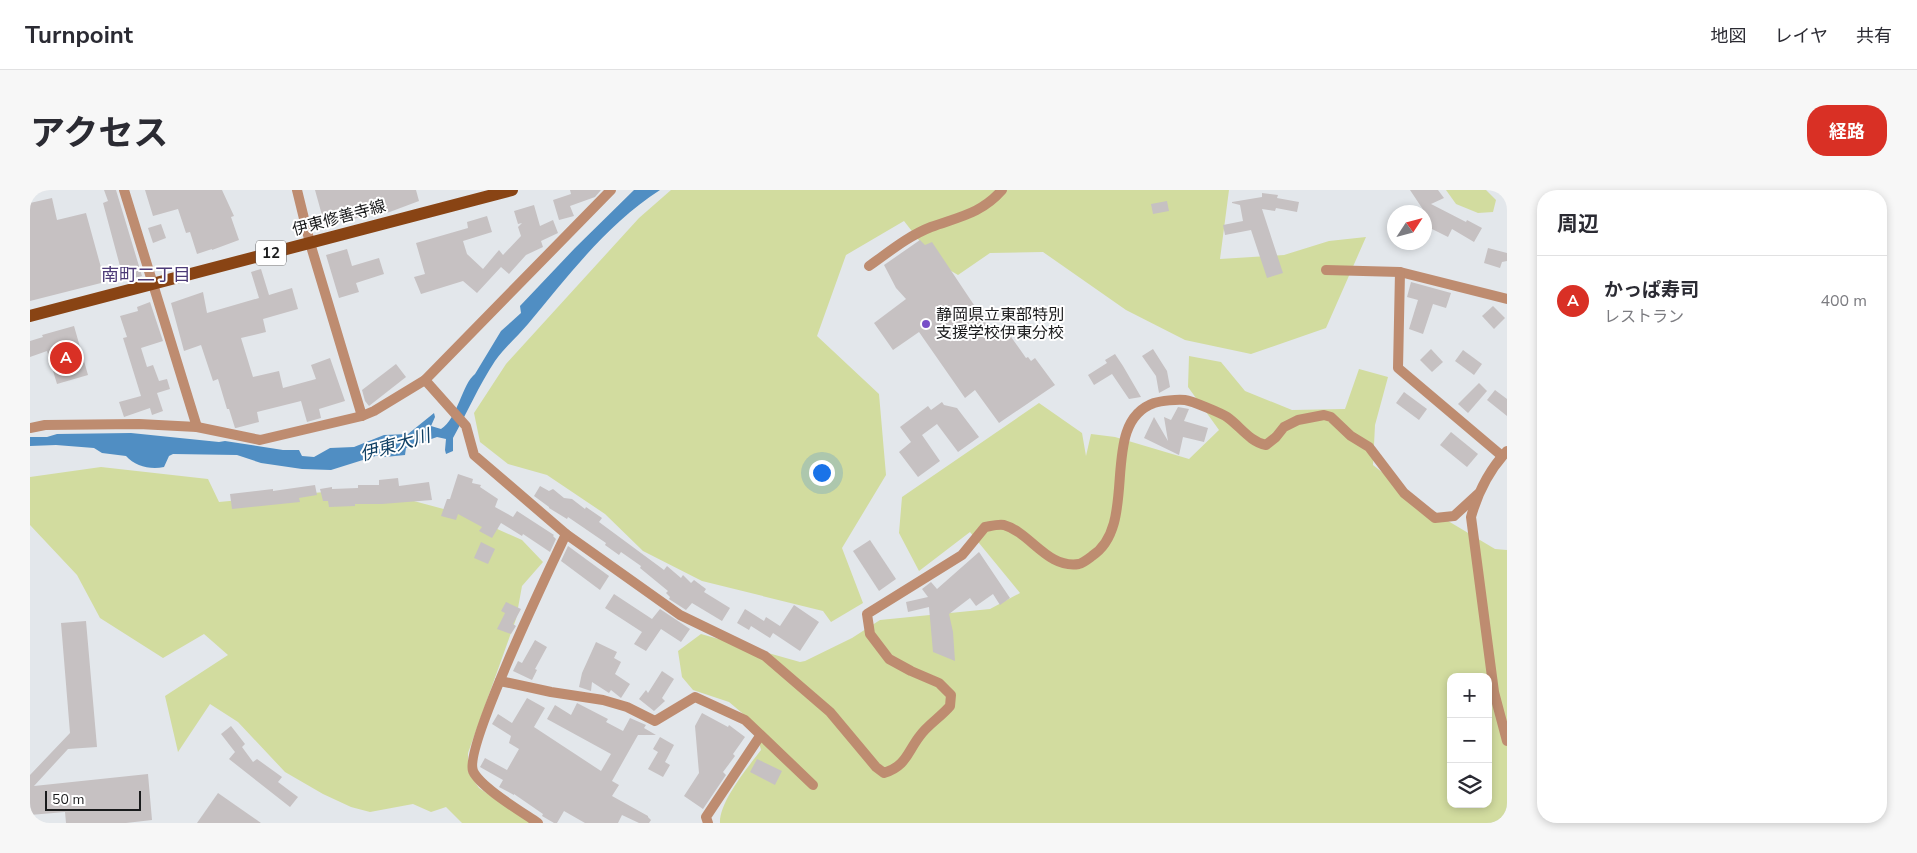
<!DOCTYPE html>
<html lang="ja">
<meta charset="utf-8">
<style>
body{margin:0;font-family:"Nunito Sans","Noto Sans JP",sans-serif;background:#f7f7f7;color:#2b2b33}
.controls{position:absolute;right:15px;bottom:15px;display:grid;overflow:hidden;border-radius:10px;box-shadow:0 2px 8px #0003}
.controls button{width:45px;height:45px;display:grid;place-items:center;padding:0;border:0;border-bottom:1px solid #e1e1e2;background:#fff;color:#2b2b33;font:25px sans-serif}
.compass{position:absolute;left:1357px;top:15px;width:45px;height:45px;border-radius:50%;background:#fff;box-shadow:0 2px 8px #0003;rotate:54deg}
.scale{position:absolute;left:15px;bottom:12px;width:96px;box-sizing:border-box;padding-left:5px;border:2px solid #1a1b1c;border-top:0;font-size:14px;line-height:18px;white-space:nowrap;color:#1a1b1c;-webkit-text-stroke:4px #fff;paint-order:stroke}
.you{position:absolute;left:791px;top:282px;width:18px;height:18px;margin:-12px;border:4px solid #fff;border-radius:50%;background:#1a73e8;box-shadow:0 0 0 8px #1a73e833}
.badge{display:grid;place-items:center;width:32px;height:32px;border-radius:50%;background:#d93025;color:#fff;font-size:16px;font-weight:700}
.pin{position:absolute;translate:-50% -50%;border:2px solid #fff;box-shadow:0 1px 5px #0006}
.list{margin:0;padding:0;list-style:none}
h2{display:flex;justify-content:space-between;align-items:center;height:65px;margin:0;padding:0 20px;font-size:21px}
h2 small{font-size:16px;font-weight:400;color:#7c7c81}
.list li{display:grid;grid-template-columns:32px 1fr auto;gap:15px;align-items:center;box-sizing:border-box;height:90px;padding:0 20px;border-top:1px solid #e1e1e2}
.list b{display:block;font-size:19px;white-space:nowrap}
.list p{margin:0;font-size:16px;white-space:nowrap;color:#7c7c81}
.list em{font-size:16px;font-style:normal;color:#7c7c81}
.icon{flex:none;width:28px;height:28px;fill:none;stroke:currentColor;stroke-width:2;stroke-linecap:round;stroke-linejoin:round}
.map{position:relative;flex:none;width:1477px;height:633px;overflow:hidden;border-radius:20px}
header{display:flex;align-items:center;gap:30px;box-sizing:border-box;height:70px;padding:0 25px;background:#fff;border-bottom:1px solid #e1e1e2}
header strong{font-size:24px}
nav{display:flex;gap:28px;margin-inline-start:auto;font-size:18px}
.intro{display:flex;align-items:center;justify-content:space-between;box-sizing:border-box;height:120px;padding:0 30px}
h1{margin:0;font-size:35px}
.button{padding:12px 22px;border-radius:20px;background:#d93025;color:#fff;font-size:18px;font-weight:700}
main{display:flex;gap:30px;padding:0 30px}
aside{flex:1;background:#fff;border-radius:20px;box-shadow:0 2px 8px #0003}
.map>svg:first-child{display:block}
</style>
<header>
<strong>Turnpoint</strong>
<nav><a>地図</a><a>レイヤ</a><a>共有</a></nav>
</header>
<div class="intro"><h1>アクセス</h1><a class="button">経路</a></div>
<main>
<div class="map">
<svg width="1477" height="633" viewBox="0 0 1477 633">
<rect width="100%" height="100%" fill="#e3e7eb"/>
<g fill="#d2dc9f" fill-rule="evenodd">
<path d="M 641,0 L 1199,0 L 1190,69 L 1254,65 L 1299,51 L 1336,47 L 1296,138 L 1221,164 L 1155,150 L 1096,120 L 1013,62 L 960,63 L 928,85 L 906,72 L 874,31 L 816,65 L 787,146 L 849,204 L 856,285 L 812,358 L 833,413 L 801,432 L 793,421 L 672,391 L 613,361 L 575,324 L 517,285 L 478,274 L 450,252 L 444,223 L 476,174 L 609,28 Z"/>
<path d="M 1416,0 L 1456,0 L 1466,10 L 1463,22 L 1448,23 L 1426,14 Z"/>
<path d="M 1159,166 L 1191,172 L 1215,201 L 1262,220 L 1315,219 L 1329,179 L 1358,187 L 1345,235 L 1343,275 L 1398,319 L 1465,359 L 1477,360 L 1477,633 L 690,633 C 689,612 718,577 731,560 L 724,533 L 699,512 L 663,500 L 652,487 L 648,461 L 671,444 L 770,472 L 775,471 L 822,448 L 850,430 L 960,419 L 990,403 L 940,342 L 889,381 L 869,343 L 872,307 L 1009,213 L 1052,243 L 1056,266 L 1061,244 L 1085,247 L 1159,269 L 1189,240 L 1158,197 ZM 1421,487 L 1458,487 L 1458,614 L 1421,614 Z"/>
<path d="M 71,277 L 178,289 L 189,312 L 294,302 L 380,310 L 436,325 L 492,350 L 513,372 L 492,396 L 486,429 L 438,563 L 438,582 L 449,598 L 501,633 L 432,633 L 416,617 L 401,622 L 383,614 L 340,622 L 321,617 L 293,604 L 255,582 L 208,532 L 180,514 L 148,562 L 135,506 L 198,465 L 174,444 L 133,468 L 70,428 L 47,385 L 0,335 L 0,287 Z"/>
</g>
<path fill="#508ec3" d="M 604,0 L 630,0 C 577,34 538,86 498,134 C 488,146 475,157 465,171 C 449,195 437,223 423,248 L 423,261 L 416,264 L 415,260 L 416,249 L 407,247 L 376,258 L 375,265 L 355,267 L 352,264 L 301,280 L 272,279 L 231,273 L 207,265 L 143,264 L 139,266 L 134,277 C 120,280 105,276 96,266 L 72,263 L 64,258 L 26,255 L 0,256 L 0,247 L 17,247 L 27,244 L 101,243 L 189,252 L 195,251 L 253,260 L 269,260 L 272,266 L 284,267 L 300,258 L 324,257 L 354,245 L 378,244 L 404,223 L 405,227 L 401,236 L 411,239 C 428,228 432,194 445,184 L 471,141 L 491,123 L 490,116 L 545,58 Z"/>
<g fill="#c6c1c2">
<path d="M 74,0 L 86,0 L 112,86 L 94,91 L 73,13 L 78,11 Z"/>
<path d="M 115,0 L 192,0 L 204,26 L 201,27 L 209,50 L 182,60 L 182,59 L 167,64 L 160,42 L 156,43 L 148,19 L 123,26 Z"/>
<path d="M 285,0 L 386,0 L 389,11 L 357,23 L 356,21 L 295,36 Z"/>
<path d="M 540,0 L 571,0 L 565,7 L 540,16 L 544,26 L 529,30 L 523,10 L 541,4 Z"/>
<path d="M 1380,0 L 1408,0 L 1414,8 L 1401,14 L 1436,32 L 1437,30 L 1452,38 L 1444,52 L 1422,39 L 1418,47 L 1394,35 L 1394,21 Z"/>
<path d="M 1232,3 L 1248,5 L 1247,8 L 1269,12 L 1267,22 L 1246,18 L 1245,21 L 1232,19 L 1253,83 L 1237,88 L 1221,40 L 1195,45 L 1193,35 L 1213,31 L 1210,15 L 1202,13 L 1202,12 L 1232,7 Z"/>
<path d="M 22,8 L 27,30 L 56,23 L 75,92 L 0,111 L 0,13 Z"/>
<path d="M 1137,11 L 1139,21 L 1123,24 L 1121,14 Z"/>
<path d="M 504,15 L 510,36 L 523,30 L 528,43 L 511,51 L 513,57 L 496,65 L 479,84 L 471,77 L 447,103 L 433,91 L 391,104 L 384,87 L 395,84 L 386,53 L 438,38 L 437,32 L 457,26 L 462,42 L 433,51 L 437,64 L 453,79 L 469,60 L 473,65 L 491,46 L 488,37 L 492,33 L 488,34 L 484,21 Z"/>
<path d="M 131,34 L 136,48 L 123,53 L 118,38 Z"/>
<path d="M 890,50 L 895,55 L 902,52 L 960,139 L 962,138 L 968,147 L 977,141 L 996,168 L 998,167 L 1001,171 L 1005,168 L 1025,195 L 969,233 L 945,200 L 935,208 L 889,142 L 863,160 L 844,133 L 876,109 L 866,98 L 854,75 Z"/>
<path d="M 1458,58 L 1477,63 L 1477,71 L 1472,72 L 1470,78 L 1454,73 Z"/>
<path d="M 317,59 L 322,76 L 349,68 L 354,84 L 326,93 L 329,102 L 309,108 L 296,65 Z"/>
<path d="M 231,79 L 239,105 L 262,98 L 268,119 L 233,129 L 236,142 L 211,148 L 223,187 L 249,181 L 253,198 L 286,189 L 281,175 L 300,168 L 315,211 L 289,219 L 291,228 L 277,232 L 271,211 L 227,222 L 229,232 L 206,238 L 205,238 L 199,219 L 197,219 L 188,189 L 183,191 L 171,155 L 154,161 L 141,113 L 173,102 L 177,123 L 229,108 L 221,82 Z"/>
<path d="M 1381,92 L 1421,103 L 1416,118 L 1403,114 L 1393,144 L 1379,139 L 1388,110 L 1377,107 Z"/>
<path d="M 120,112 L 133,151 L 111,158 L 117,177 L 123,175 L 129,191 L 137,189 L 140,199 L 127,203 L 133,221 L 122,225 L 120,218 L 94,227 L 89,212 L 111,206 L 93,148 L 97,147 L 90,126 L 108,121 L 107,117 Z"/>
<path d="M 1463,116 L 1475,128 L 1464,139 L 1452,126 Z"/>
<path d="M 44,136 L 58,185 L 27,194 L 17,161 L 0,167 L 0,151 L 13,147 L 12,145 Z"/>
<path d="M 1123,159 L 1137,181 L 1140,197 L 1129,203 L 1126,186 L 1112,166 Z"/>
<path d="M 1401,159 L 1413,172 L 1402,182 L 1390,170 Z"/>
<path d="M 1433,160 L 1452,174 L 1444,185 L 1425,171 Z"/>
<path d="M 1085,164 L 1093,176 L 1111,207 L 1099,209 L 1082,184 L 1064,195 L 1058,185 L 1077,173 L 1075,170 Z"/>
<path d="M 366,174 L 376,187 L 339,216 L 335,211 L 332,200 Z"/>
<path d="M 1449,193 L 1457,201 L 1438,223 L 1428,214 Z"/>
<path d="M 1465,200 L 1477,209 L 1477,226 L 1457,210 Z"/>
<path d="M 1374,202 L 1397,219 L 1389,230 L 1366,213 Z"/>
<path d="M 912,212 L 914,215 L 927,218 L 949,247 L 928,262 L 907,234 L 892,245 L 910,271 L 888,287 L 869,262 L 881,252 L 870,237 L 898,216 L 901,220 Z"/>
<path d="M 1148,217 L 1159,219 L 1154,231 L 1178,238 L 1174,252 L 1153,247 L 1149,265 L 1114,248 L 1124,227 L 1138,251 L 1134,227 L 1141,230 Z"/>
<path d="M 1421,242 L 1448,264 L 1437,277 L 1410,255 Z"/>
<path d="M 428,284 L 443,289 L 442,293 L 451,295 L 450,297 L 468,309 L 465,317 L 483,327 L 487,321 L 524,345 L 523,346 L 526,349 L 520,362 L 493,344 L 492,346 L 471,333 L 462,348 L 449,341 L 452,337 L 428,324 L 426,330 L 411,326 L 417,309 L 420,309 Z"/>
<path d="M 368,288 L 369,296 L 399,292 L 402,310 L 352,314 L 325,314 L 325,316 L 299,317 L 298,311 L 293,311 L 290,299 L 302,297 L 302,299 L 328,298 L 328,295 L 349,295 L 349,290 Z"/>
<path d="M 285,295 L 287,305 L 269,308 L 270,312 L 202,319 L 200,304 L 243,299 L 243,301 Z"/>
<path d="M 510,296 L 519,301 L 523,299 L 534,308 L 542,309 L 555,319 L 556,317 L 572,328 L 569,332 L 634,380 L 637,376 L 651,388 L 653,385 L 661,393 L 664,390 L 676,399 L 674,402 L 700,418 L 692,431 L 662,413 L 656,420 L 639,409 L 640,407 L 636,403 L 638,401 L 610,378 L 611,376 L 591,362 L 589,365 L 575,355 L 576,353 L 538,327 L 537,329 L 519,318 L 519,317 L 504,306 Z"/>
<path d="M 840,350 L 866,389 L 849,401 L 823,361 Z"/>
<path d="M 451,352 L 465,359 L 458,374 L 444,368 Z"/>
<path d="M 538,356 L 579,386 L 570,400 L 531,371 Z"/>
<path d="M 949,362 L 980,408 L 970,415 L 963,404 L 946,416 L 940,408 L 919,424 L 923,442 L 925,471 L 903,462 L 899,417 L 878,422 L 876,412 L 898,407 L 892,399 L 901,392 L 907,399 Z"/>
<path d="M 584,404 L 622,429 L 630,419 L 660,439 L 651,452 L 631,439 L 616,461 L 604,454 L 612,442 L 575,418 Z"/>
<path d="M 476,412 L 491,419 L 483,434 L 486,436 L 481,444 L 467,439 L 475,423 L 471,421 Z"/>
<path d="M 764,415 L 789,432 L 770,461 L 743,443 L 740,448 L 721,436 L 719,440 L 707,433 L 715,419 L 734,431 L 736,427 L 750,436 Z"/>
<path d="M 56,431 L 67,557 L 38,559 L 4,596 L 118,584 L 122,630 L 96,633 L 36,633 L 35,622 L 0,625 L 0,585 L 40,543 L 31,433 Z"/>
<path d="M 505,450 L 517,457 L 505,479 L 507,480 L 502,490 L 483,481 L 488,471 L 492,473 Z"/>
<path d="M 566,452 L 587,462 L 584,468 L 591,472 L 585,484 L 600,494 L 591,508 L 581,500 L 579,503 L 562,492 L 561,501 L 549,497 L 552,483 Z"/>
<path d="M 632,481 L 644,489 L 632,508 L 635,511 L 624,521 L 609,509 L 616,500 L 618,503 Z"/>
<path d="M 497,508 L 515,518 L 504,537 L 571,581 L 581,564 L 517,529 L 525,515 L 541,525 L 547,513 L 578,529 L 576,532 L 593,541 L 600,528 L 616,535 L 614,538 L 626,545 L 608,545 L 582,591 L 589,595 L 582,606 L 618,626 L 618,627 L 621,630 L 619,633 L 609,633 L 592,625 L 588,633 L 555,633 L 534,621 L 527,633 L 524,633 L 512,626 L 513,624 L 484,604 L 484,605 L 469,597 L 473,590 L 450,577 L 455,568 L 477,580 L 489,559 L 479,553 L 481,546 L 462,534 L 468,524 L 482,533 Z"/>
<path d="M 672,523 L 698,537 L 699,535 L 715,547 L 703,564 L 705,566 L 693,582 L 696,585 L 673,619 L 654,606 L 669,583 L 665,536 Z"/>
<path d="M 201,536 L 215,554 L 212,557 L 223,572 L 227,569 L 252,587 L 248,592 L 268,607 L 260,617 L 199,569 L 205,562 L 191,544 Z"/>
<path d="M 630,547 L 644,555 L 635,572 L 640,575 L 633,587 L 618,579 L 628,562 L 623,559 Z"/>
<path d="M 727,569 L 752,581 L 745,595 L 720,582 Z"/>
<path d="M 188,603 L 231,633 L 167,633 Z"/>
</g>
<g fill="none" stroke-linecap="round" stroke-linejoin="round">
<g stroke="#be8c70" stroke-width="10">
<path d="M 94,0 L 167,237"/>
<path d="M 267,0 L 280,53 L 332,226"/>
<path d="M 839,76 C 859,62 878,46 901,37 C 928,27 951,24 972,0"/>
<path d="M 1296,80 L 1370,82 L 1477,109"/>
<path d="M 1370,82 L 1368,178 L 1472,266"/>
<path d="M 395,190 L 436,236 L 444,265 L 536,344 L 650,425 L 735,466 L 800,522 L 846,577 L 854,583 C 876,576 877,563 889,547 C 897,535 911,527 920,516 L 921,505 L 909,493 L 881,481 L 859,469 L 840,444 L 837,424 L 932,365 L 955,337 C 961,336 968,334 974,335 C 1001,343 1017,379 1049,374 C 1053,373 1058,369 1062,366 C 1111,334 1067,233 1124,213 C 1131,211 1147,209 1155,210 C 1162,211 1191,223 1197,227 C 1210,236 1220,252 1236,255 L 1246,247 L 1254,237 L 1268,230 L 1294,225 L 1301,227 L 1321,246 L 1339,257 L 1374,303 L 1405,328 L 1424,326 L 1448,304"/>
<path d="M 0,238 L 15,235 L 109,234 L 167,237 L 230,250 L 332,226 L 344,221 L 395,190 L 581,0"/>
<path d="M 1477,261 C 1459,280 1448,302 1441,327 L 1464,502 L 1477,551"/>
<path d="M 470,491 L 521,502 L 573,510 L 597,517 L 625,531 L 665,507 L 715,530 L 783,595"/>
<path d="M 508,633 C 492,622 450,597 443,581 C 434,557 521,376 536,344"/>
<path d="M 678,633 L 676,627 L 730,546"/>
<path d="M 1476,633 L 1477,630"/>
</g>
<path stroke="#894414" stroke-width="12" d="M 0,126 L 482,0"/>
</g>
<circle fill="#784fc8" stroke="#fff" stroke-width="2" cx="896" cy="134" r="5"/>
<g text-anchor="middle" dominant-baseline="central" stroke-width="4" stroke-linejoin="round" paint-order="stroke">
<rect fill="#fff" stroke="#5f5f60" stroke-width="1" x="226" y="50.5" width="30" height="25" rx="4"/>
<g font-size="15" font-weight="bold" fill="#1a1b1c">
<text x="241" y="63">12</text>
</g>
<g font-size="16" fill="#1a1b1c" stroke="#fff">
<text transform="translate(309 28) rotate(-15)">伊東修善寺線</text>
</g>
<g font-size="16" fill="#1a1b1c" stroke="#fff" text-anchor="start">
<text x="906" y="125">静岡県立東部特別<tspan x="906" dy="18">支援学校伊東分校</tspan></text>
</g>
<g font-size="18" fill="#4d3b78" stroke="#fff">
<text x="116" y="85">南町二丁目</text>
</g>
<g font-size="18" font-style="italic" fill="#0f3f63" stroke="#fff">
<text transform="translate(365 255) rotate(-16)">伊東大川</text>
</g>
</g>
</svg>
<div class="controls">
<button>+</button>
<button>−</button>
<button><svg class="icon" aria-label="layers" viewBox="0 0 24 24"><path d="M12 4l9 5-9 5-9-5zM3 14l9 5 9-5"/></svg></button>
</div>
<svg class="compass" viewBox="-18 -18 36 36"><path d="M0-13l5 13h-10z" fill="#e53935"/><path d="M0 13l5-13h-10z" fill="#7c7c81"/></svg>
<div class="scale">50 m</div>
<div class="you"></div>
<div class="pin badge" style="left:36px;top:168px">A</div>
</div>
<aside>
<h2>周辺<small></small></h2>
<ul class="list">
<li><span class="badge">A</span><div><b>かっぱ寿司</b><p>レストラン</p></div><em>400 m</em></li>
</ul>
</aside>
</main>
